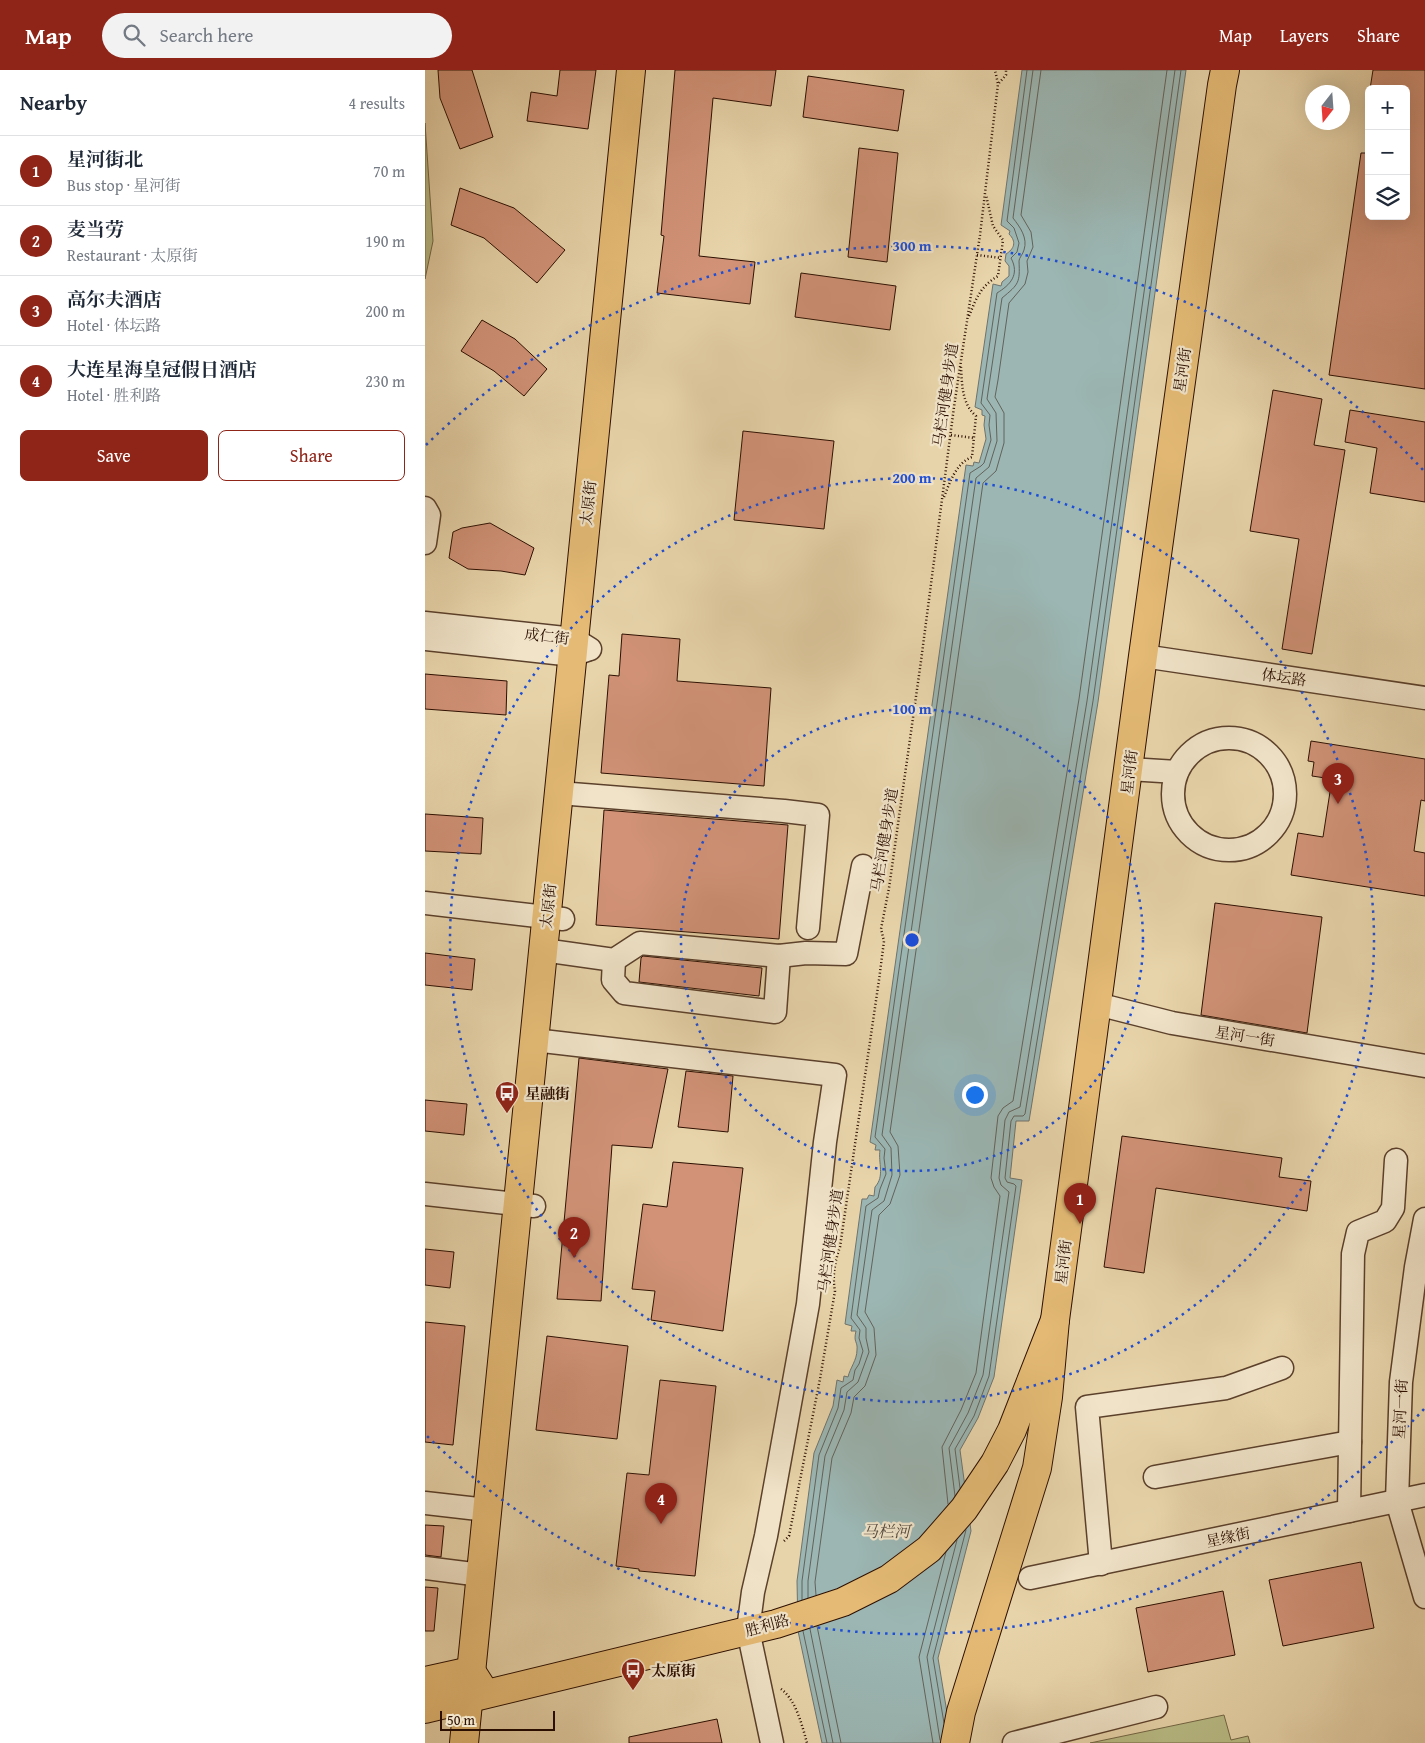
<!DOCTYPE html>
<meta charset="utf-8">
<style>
body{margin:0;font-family:"Gentium Book Plus","Noto Serif SC",serif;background:#f2f2f3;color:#1f2937}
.controls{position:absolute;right:15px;top:15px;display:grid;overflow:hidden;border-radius:8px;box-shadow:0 5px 20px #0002}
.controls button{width:45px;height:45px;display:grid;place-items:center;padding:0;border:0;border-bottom:1px solid #e0e1e3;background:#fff;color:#1f2937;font:25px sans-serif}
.compass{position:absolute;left:880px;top:15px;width:45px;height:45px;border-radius:50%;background:#fff;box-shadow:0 5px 20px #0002;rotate:197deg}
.scale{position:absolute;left:15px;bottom:12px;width:115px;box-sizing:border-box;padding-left:5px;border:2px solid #2c0f01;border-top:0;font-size:14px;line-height:18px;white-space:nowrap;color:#2c0f01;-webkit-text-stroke:4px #f0e3c8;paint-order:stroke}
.you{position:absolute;left:549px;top:1024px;width:18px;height:18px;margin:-12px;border:4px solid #fff;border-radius:50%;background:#1a73e8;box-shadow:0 0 0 8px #1a73e833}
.badge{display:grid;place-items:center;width:32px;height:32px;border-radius:50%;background:#8f2418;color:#fff;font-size:16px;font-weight:700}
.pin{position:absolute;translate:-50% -41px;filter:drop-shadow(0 1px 2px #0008)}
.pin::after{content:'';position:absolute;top:26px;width:18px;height:15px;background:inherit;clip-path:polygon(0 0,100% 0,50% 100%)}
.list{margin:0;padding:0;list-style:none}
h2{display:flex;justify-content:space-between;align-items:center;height:65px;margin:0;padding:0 20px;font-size:21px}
h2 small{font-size:16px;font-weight:400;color:#747a83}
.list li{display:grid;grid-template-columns:32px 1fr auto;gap:15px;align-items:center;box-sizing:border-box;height:70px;padding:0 20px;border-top:1px solid #e0e1e3}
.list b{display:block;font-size:19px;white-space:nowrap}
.list p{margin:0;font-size:16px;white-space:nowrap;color:#747a83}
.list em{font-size:16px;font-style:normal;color:#747a83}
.actions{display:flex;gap:10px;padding:15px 20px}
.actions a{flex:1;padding:11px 0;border:1px solid #8f2418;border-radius:8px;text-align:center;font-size:18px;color:#8f2418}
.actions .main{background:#8f2418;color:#fff}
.icon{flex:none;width:28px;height:28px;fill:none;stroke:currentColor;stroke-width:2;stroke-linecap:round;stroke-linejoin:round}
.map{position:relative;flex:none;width:1000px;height:1673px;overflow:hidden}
header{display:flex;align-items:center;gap:30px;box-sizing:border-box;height:70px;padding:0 25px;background:#8f2418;color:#fff}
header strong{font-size:24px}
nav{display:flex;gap:28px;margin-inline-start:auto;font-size:18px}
.search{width:350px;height:45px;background:#f2f2f3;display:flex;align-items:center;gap:12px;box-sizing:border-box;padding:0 18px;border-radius:28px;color:#747a83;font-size:19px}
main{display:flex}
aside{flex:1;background:#fff}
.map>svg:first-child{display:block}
</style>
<header>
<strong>Map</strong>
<div class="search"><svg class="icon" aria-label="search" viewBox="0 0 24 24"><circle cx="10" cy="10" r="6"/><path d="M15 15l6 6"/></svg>Search here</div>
<nav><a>Map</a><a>Layers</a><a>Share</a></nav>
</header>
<main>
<aside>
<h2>Nearby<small>4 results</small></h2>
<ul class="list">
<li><span class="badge">1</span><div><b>星河街北</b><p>Bus stop · 星河街</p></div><em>70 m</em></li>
<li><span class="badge">2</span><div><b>麦当劳</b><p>Restaurant · 太原街</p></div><em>190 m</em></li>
<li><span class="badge">3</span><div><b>高尔夫酒店</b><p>Hotel · 体坛路</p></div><em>200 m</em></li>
<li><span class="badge">4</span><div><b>大连星海皇冠假日酒店</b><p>Hotel · 胜利路</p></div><em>230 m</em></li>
</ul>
<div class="actions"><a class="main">Save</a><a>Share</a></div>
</aside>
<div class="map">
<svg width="1000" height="1673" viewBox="0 0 1000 1673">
<rect width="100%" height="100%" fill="#e8d4aa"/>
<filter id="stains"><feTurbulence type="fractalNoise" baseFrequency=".004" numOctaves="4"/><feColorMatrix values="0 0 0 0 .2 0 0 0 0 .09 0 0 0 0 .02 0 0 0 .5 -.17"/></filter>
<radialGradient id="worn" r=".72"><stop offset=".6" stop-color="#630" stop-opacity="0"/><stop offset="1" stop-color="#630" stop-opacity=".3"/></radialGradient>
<g fill="#b9bc86" stroke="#726644">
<path d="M 0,53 L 8,171 L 0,209 Z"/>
<path d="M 799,1645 L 806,1670 L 823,1666 L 825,1673 L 665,1673 Z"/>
</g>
<path fill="#9bb6b3" stroke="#6f736c" d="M 597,0 L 761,0 L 673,632 L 604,1051 L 591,1051 L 585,1108 L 597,1110 L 569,1307 L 553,1348 L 535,1380 L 546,1461 L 513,1588 L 527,1673 L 397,1673 L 373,1561 L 372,1511 L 389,1383 L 408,1336 L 412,1310 L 418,1312 L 419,1306 L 423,1307 C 425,1298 432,1290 432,1280 C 433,1271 428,1273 431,1261 L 426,1261 L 427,1256 L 420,1254 L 437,1129 L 442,1129 L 444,1125 L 449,1126 L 450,1117 C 460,1106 453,1093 455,1080 L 450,1080 L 451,1075 L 445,1072 L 541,395 L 548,396 L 549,392 L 554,393 L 561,369 L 559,355 L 560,346 L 557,345 L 557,340 L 550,337 L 568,214 L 576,216 L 577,212 L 584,206 L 584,196 L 580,191 L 581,184 C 589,179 592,172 584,164 L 585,161 L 576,155 Z"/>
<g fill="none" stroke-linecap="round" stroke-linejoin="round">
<g stroke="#64625a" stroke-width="1">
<path d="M 535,1418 L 530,1379 L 549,1346 L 564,1306 L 591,1116 L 589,1114 L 582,1112 L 580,1108 L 586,1051 L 589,1046 L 598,1046 L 600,1044 L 668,631 L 756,0"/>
<path d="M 530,1426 L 524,1378 L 543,1343 L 558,1305 L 584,1122 L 576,1115 L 574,1108 L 580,1050 L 584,1042 L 595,1037 L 662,631 L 750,0"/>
<path d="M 523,1434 L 517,1377 L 536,1340 L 551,1303 L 575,1126 L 569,1117 L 566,1108 L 573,1046 L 578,1038 L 588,1031 L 654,629 L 742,0"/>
<path d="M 391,1525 L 390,1512 L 407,1388 L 426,1343 L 429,1327 L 440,1316 L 451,1285 L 449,1258 L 440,1242 L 454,1145 L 465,1134 L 475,1105 L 473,1076 L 465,1062 L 558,413 L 571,401 L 579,373 L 579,343 L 570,327 L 573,310 L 584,233 L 600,214 L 603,202 L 602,191 L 608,177 L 606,162 L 596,145 L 616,0"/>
<path d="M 383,1528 L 383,1511 L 400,1386 L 419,1340 L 422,1322 L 433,1312 L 444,1282 L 441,1268 L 441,1258 L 432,1245 L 447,1140 L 459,1131 L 467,1105 L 466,1078 L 457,1065 L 551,408 L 564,397 L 572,371 L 571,343 L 562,329 L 577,228 C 594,214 595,213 594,191 C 594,188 598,184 599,180 C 603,168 595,157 588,148 L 608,0"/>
<path d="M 377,1530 L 377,1511 L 394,1385 L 413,1338 L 416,1318 L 428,1310 L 430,1300 L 434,1294 L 438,1281 L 434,1268 L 435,1260 L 426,1248 L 441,1136 L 453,1128 L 455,1119 L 461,1104 L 459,1088 L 460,1079 L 450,1067 L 545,403 L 556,396 L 559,393 L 566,370 L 564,355 L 565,345 L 556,333 L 572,223 C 585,215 595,205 586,188 L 592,182 L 594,173 L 589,158 L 582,151 L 602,0"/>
<path d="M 392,1556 L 416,1673"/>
<path d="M 385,1559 L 408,1673"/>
<path d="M 378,1561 L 402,1673"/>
<path d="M 519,1653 L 508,1588 L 541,1460"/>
<path d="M 515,1670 L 502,1587 L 532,1470"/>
<path d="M 508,1673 L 494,1587 L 521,1482"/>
</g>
</g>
<g fill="#d19277" stroke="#2c0f01">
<path d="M 13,0 L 47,0 L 68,67 L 35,79 L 15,28 Z"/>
<path d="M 135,0 L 171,0 L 163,59 L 102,51 L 106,22 L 132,26 Z"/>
<path d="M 250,0 L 351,0 L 346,36 L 288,28 L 274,186 L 330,192 L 325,234 L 232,223 L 239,166 L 236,165 Z"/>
<path d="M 948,0 L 1000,0 L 1000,319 L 904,305 L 936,83 L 944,83 L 944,146 L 981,146 L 981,19 L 945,19 Z"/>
<path d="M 383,6 L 479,20 L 473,61 L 378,47 Z"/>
<path d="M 434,78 L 473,83 L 462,192 L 423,187 Z"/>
<path d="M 35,118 L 89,138 L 140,180 L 112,213 L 59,168 L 26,155 Z"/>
<path d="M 376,203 L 471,216 L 465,260 L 370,247 Z"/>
<path d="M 57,250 L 90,269 L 122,299 L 99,326 L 69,301 L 36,281 Z"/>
<path d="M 848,320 L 897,329 L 889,375 L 920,380 L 887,584 L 857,579 L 874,469 L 825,461 Z"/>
<path d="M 925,340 L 1000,352 L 1000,432 L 945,423 L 952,378 L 920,372 Z"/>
<path d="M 318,361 L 409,371 L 399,459 L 309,450 Z"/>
<path d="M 65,453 L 109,478 L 100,505 L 76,501 L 43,499 L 24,488 L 28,462 L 37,458 Z"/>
<path d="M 197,564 L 255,569 L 252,611 L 346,618 L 339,716 L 176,703 L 184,605 L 194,606 Z"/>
<path d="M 0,604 L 82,611 L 81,645 L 0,639 Z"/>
<path d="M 886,671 L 1000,689 L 1000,731 L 996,730 L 989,781 L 1000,783 L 1000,826 L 866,805 L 873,763 L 898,767 L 907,709 L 887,706 L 889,692 L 883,691 Z"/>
<path d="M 179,740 L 363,755 L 354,869 L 171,855 Z"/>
<path d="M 0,744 L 58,748 L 56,784 L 0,781 Z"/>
<path d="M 790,833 L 897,847 L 882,963 L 776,945 Z"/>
<path d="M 0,883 L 50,889 L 47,920 L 0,915 Z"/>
<path d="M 218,886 L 337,898 L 334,926 L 214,912 L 216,888 Z"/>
<path d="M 154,988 L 243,999 L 227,1078 L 187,1075 L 176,1231 L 132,1229 Z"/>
<path d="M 261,1001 L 308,1006 L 303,1062 L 253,1057 Z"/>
<path d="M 0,1030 L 42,1034 L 39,1065 L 0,1061 Z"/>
<path d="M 697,1066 L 857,1088 L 854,1107 L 886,1111 L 882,1141 L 731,1118 L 719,1203 L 679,1197 Z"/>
<path d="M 248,1092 L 318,1098 L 298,1261 L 226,1250 L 230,1221 L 207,1219 L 218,1134 L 242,1137 Z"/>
<path d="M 0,1179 L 29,1182 L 25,1218 L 0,1215 Z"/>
<path d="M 0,1252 L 40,1256 L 28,1375 L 0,1372 Z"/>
<path d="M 122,1266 L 203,1276 L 192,1369 L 111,1360 Z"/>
<path d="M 235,1310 L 291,1316 L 270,1506 L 214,1501 L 214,1499 L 191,1496 L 202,1403 L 224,1405 Z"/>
<path d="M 0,1455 L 19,1456 L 16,1487 L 0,1485 Z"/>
<path d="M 936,1492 L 949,1558 L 858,1576 L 844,1510 Z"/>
<path d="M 0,1517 L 13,1518 L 9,1561 L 0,1561 Z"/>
<path d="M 798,1521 L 810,1585 L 723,1602 L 711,1538 Z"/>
<path d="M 292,1649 L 297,1673 L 204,1673 L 204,1667 Z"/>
</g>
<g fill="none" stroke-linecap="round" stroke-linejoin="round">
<g stroke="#5b402b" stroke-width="25">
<g id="minor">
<path d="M 0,438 L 4,445 L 0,473"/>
<path d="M 0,553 L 149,569 L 165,579"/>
<path d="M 0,569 L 148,585 L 162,580"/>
<path d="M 718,586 L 1000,628"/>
<circle cx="804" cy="724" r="56"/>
<path d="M 704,699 L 752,702"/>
<path d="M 134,723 L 359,741 L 393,745 L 383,858"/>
<path d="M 0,833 L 138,849"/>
<path d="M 118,880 L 189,890 L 215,873 L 354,886 L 381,883 L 421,884 L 438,796"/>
<path d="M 189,890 L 188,910 L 199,923 L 350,942 L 354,886"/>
<path d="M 672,934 L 747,953 L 1000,996"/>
<path d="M 109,970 L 410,1005 L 400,1072 L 383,1234 L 341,1466 L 328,1522 L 323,1560 L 347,1673"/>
<path d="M 0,1124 L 109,1136"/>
<path d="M 1000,1149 L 991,1197 L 976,1312 L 972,1431 L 1000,1527"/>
<path d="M 730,1407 L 925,1372"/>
<path d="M 0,1433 L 62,1440"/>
<path d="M 924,1441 L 928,1184 L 933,1162 L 960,1151 L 968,1138 L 971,1090"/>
<path d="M 676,1494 L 662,1337 L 801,1318 L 857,1298"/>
<path d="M 0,1498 L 56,1505"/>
<path d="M 605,1508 L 1000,1425"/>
<path d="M 589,1673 L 731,1637"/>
</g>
</g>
<g stroke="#2c0f01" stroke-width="30">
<g id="major">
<path d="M 0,1611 L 46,1601 L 55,1615"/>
<path d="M 0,1639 L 351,1554 L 418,1532 L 464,1509 L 504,1479 L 539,1439 L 570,1393 L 587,1360 L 630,1250 L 718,586 L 797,15 L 800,0"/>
<path d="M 39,1673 L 206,0"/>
</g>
</g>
<g stroke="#2c0f01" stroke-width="30">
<path id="highway" d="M 530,1673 L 536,1642 L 612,1398 L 623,1327 L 630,1250"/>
</g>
<g stroke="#2c0f01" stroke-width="2.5" stroke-dasharray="1 2.5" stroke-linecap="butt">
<path d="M 574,13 L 581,5 L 581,0"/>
<path d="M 552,185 L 576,188"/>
<path d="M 544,246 C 552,227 555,217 573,206 L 578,170 L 568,156 L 561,125"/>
<path d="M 526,365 L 549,368"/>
<path d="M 519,427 C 525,412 531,393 547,387 L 551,346 C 537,334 537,315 536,297"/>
<path d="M 359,1471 L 364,1466 L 395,1309 L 410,1221 C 407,1206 410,1191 415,1177 L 454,910 L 459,871 L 456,859 L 464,818 L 496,591 L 529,337 L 555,165 L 573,14 L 570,0"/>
<path d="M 356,1619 C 371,1630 377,1655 382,1673"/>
</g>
<use href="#minor" stroke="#f0e3c8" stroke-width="22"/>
<use href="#major" stroke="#e4ba75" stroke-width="28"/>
<use href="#highway" stroke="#e4ba75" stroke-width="28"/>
</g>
<g fill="none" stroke="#1d4ed8" stroke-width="2.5" stroke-dasharray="2.5 5">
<circle cx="487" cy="870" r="231"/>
<circle cx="487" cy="870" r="462"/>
<path d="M999 1339A694 694 0 0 1 1 1365M1 375A694 694 0 0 1 999 401"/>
</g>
<defs>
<g id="bus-pin" transform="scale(1.25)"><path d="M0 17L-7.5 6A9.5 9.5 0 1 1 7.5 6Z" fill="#8f2418" stroke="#f0e3c8"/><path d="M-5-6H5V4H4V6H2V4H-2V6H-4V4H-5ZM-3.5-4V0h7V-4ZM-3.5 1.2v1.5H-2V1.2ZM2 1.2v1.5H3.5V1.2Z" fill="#fff"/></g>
</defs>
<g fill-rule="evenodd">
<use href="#bus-pin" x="82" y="1023"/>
<use href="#bus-pin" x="208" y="1600"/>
</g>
<g text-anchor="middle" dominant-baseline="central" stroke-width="4.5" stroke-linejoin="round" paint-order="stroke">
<g font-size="15" fill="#2c0f01" stroke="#f0e3c8">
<text transform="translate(757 300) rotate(-82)">星河街</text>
<text transform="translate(520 325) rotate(-82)">马栏河健身步道</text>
<text transform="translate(163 433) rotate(-84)">太原街</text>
<text transform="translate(122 566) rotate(7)">成仁街</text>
<text transform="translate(859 607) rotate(8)">体坛路</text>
<text transform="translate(704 702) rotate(-83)">星河街</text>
<text transform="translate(459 770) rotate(-81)">马栏河健身步道</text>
<text transform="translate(123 836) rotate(-84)">太原街</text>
<text transform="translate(820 966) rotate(9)">星河一街</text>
<text transform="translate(405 1171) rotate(-82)">马栏河健身步道</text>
<text transform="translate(638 1192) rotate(-83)">星河街</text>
<text transform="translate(975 1339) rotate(-87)">星河一街</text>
<text transform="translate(803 1467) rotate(-12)">星缘街</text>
<text transform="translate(342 1555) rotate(-15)">胜利路</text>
</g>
<g font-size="15" font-weight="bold" fill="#2c0f01" stroke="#f0e3c8" text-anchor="start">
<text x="100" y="1023">星融街</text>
<text x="226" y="1600">太原街</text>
</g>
<g font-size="16" font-style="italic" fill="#53493f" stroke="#f0e3c8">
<text x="461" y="1461">马栏河</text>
</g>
</g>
<circle cx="487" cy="870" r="8" fill="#1d4ed8" stroke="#f0e3c8" stroke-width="2.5"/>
<g font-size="15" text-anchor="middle" font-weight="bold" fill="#1d4ed8" stroke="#f0e3c8" stroke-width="4.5" stroke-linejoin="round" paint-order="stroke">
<text x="487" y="181">300 m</text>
<text x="487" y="413">200 m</text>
<text x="487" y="644">100 m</text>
</g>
<rect width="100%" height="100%" filter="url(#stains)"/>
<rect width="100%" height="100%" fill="url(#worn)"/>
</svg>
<div class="controls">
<button>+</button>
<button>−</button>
<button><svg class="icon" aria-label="layers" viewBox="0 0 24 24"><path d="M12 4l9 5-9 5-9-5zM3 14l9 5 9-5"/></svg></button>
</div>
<svg class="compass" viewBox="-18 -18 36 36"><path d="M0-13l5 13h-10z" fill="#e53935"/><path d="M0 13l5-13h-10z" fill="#747a83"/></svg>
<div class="scale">50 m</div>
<div class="you"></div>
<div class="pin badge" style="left:655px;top:1154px">1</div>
<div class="pin badge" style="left:149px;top:1188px">2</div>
<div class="pin badge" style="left:913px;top:734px">3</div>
<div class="pin badge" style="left:236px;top:1454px">4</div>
</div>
</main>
